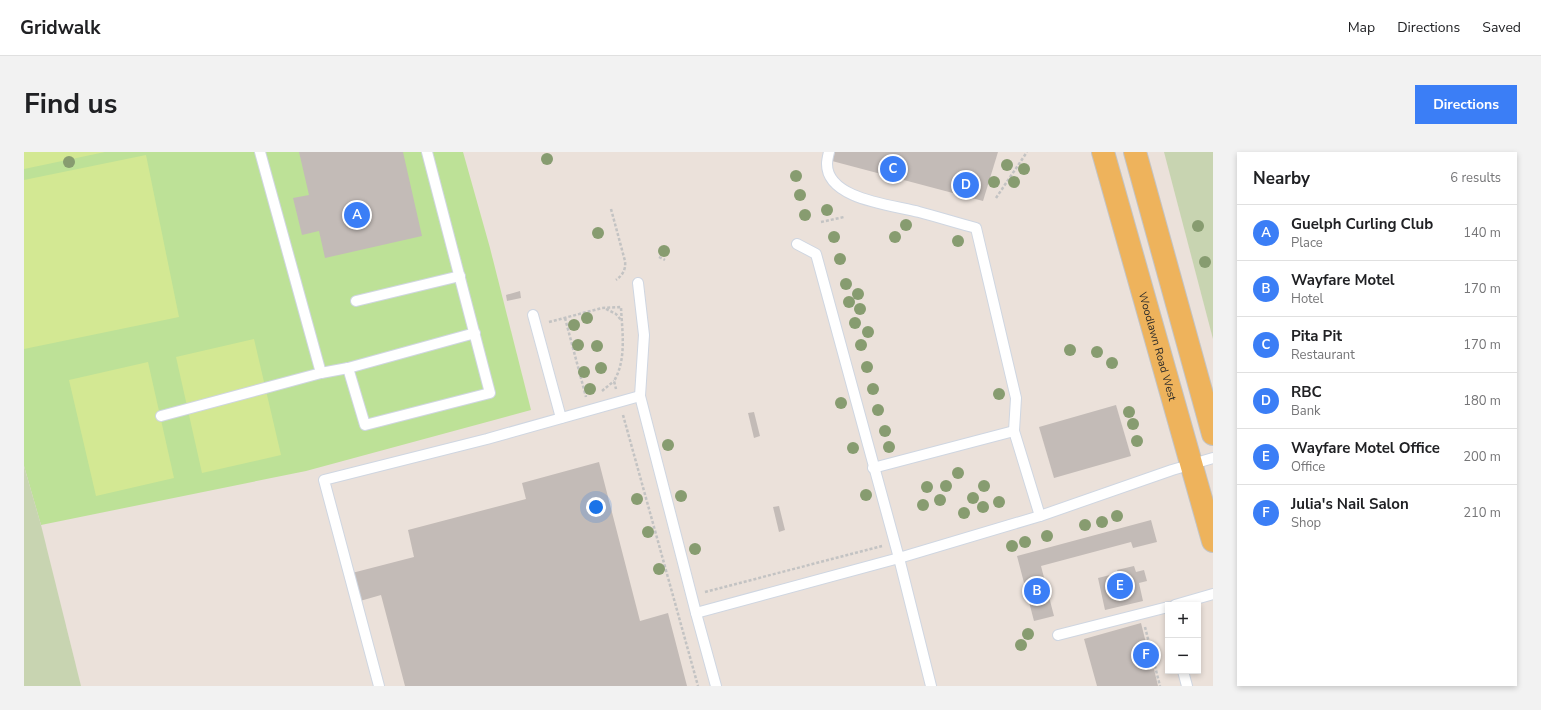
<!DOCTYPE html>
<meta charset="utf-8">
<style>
body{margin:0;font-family:"Nunito Sans",sans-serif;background:#f2f2f2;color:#202124}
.controls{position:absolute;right:12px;bottom:12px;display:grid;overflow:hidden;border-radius:0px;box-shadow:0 2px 6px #0003}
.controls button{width:36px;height:36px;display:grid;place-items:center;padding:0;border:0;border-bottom:1px solid #e0e0e0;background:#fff;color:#202124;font:20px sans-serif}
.you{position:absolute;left:572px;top:355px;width:14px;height:14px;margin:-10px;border:3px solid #fff;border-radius:50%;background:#1a73e8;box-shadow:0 0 0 6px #1a73e833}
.badge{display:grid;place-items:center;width:26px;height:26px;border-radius:50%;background:#3b7ef6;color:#fff;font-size:13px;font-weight:700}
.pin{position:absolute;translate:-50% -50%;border:2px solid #fff;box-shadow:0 1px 4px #0006}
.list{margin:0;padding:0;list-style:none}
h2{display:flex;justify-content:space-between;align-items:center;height:52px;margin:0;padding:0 16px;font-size:17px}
h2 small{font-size:13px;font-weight:400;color:#757577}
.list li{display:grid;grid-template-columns:26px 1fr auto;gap:12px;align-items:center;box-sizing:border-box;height:56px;padding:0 16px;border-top:1px solid #e0e0e0}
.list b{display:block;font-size:15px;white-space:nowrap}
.list p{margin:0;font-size:13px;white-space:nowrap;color:#757577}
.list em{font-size:13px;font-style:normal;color:#757577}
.map{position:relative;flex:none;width:1189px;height:534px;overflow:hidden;border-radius:0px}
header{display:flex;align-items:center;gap:24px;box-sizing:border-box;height:56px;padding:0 20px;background:#fff;border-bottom:1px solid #e0e0e0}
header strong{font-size:19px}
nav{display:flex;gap:22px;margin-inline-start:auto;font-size:14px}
.intro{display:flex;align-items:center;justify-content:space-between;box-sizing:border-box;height:96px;padding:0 24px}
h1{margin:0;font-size:28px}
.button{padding:10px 18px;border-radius:0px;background:#3b7ef6;color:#fff;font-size:14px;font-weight:700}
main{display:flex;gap:24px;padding:0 24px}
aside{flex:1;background:#fff;border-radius:0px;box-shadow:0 2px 6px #0003}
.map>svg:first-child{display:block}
</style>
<header>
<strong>Gridwalk</strong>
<nav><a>Map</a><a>Directions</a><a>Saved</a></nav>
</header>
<div class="intro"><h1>Find us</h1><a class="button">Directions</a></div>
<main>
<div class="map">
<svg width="1189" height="534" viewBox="0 0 1189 534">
<rect width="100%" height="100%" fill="#ebe1da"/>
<path fill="#bde197" d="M 0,0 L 439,0 L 466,96 L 507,258 L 282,319 L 17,373 L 0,314 Z"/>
<g fill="#c8d4b1">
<path d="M 1140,0 L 1189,0 L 1189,187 Z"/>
<path d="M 0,314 L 17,373 L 57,534 L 0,534 Z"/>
</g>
<g fill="#d3e893">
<path d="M 0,0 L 81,0 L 0,17 Z"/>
<path d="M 122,3 L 155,165 L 0,197 L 0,28 Z"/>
<path d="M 230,187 L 257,303 L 178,321 L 152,205 Z"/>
<path d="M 124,210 L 150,326 L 72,344 L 45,228 Z"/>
</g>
<g fill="#c3bbb7">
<path d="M 275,0 L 379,0 L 398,84 L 301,106 L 295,79 L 278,83 L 269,46 L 285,43 Z"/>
<path d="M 811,0 L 974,0 L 959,49 L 808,9 Z"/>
<path d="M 496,139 L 497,146 L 483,149 L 482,143 Z"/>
<path d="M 1092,253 L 1107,304 L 1030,326 L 1015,275 Z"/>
<path d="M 730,260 L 736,284 L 730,286 L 724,261 Z"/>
<path d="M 575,310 L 616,469 L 644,461 L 663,534 L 381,534 L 357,443 L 336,449 L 328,421 L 390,405 L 384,378 L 502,347 L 498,331 Z"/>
<path d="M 755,354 L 761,378 L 755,380 L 749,355 Z"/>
<path d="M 1127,368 L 1133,390 L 1109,396 L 1107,390 L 1017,414 L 1030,464 L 1010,469 L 993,404 Z"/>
<path d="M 1110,414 L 1112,420 L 1120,418 L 1123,429 L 1115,431 L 1119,449 L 1081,458 L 1074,426 L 1094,421 L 1093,418 Z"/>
<path d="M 1117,471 L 1123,495 L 1120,496 L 1125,518 L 1130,517 L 1134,534 L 1073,534 L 1060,487 Z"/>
</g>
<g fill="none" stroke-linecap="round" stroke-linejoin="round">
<g stroke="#cfd6e1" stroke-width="12">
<g id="service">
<path d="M 403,0 L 466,241 L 341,273 L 324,216 L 451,181"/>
<path d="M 805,0 C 804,4 803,8 803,12 C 803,48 870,53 895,60 C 914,65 933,71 952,76 L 992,246 L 990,279 L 1016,364"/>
<path d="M 773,92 L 792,102 L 875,406 L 1016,364 L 1148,318 L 1189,306"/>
<path d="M 614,131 L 620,183 L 616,244 L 672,461"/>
<path d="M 332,149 L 436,124"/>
<path d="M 509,163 L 537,266"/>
<path d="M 297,221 L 324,216"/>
<path d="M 137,264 L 297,221 L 236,0"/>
<path d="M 849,316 L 990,279"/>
<path d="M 1151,453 L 1189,442"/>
<path d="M 1034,483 L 1144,455"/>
<path d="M 1159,519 L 1163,534"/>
<path d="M 355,534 L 300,328 L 463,287 L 616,244"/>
<path d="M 692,534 L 672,461 L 875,406 L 907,534"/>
</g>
</g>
<g stroke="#c3c3c3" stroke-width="24">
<g id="primary">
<path id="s1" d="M 1079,0 L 1189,389"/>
<path d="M 1111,0 L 1189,282"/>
</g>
</g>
<g stroke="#c3c3c3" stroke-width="2.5" stroke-dasharray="3 2" stroke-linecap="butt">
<path d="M 972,46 L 1003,0"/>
<path d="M 587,57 L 601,109 C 602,117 599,123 592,128"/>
<path d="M 797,70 L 820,65"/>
<path d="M 635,105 L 641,108"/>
<path d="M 582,157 L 592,162 L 597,168"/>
<path d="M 541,166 L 562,245"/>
<path d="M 525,170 L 578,156 L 597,155 C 598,179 603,207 590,229 L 592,237"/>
<path d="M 578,239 L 590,229"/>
<path d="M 599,263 L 674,534"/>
<path d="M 681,440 L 858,394"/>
<path d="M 1121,475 L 1136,534"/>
</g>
<use href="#service" stroke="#fff" stroke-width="10"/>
<use href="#primary" stroke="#eeb35c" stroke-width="22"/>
</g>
<g fill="#879c70">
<circle cx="523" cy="7" r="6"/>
<circle cx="45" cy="10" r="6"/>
<circle cx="983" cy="13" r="6"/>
<circle cx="1000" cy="17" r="6"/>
<circle cx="772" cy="24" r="6"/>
<circle cx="970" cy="30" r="6"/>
<circle cx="990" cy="30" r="6"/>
<circle cx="776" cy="43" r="6"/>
<circle cx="803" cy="58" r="6"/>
<circle cx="781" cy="63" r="6"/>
<circle cx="882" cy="73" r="6"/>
<circle cx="1174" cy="74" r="6"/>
<circle cx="574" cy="81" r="6"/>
<circle cx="810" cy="85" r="6"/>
<circle cx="871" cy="85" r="6"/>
<circle cx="934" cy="89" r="6"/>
<circle cx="640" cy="99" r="6"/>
<circle cx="816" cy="107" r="6"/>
<circle cx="1181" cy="110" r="6"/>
<circle cx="822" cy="132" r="6"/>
<circle cx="834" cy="142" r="6"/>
<circle cx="825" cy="150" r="6"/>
<circle cx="836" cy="157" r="6"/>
<circle cx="563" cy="166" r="6"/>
<circle cx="831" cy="171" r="6"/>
<circle cx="550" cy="173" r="6"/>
<circle cx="844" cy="180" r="6"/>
<circle cx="554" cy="193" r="6"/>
<circle cx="837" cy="193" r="6"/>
<circle cx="573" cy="194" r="6"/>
<circle cx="1046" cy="198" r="6"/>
<circle cx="1073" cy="200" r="6"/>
<circle cx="1088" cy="211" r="6"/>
<circle cx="843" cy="215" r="6"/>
<circle cx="577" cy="216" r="6"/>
<circle cx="560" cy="220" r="6"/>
<circle cx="566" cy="237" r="6"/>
<circle cx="849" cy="237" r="6"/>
<circle cx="975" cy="242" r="6"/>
<circle cx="817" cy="251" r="6"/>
<circle cx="854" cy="258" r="6"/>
<circle cx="1105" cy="260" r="6"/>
<circle cx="1109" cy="272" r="6"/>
<circle cx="861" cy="279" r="6"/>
<circle cx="1113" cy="289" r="6"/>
<circle cx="644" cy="293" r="6"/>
<circle cx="865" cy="295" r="6"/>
<circle cx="829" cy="296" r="6"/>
<circle cx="934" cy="321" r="6"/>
<circle cx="922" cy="334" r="6"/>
<circle cx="960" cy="334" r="6"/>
<circle cx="903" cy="335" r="6"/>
<circle cx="842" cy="343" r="6"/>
<circle cx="657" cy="344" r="6"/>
<circle cx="949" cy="346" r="6"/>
<circle cx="613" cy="347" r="6"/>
<circle cx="916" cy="348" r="6"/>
<circle cx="975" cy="350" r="6"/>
<circle cx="899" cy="353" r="6"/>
<circle cx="959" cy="355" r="6"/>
<circle cx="940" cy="361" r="6"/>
<circle cx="1093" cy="364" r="6"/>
<circle cx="1078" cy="370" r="6"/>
<circle cx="1061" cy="373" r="6"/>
<circle cx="624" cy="380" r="6"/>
<circle cx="1023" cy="384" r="6"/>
<circle cx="1001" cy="390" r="6"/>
<circle cx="988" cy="394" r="6"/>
<circle cx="671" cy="397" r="6"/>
<circle cx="635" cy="417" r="6"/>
<circle cx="1004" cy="482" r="6"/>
<circle cx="997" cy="493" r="6"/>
</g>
<g text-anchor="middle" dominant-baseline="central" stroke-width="3" stroke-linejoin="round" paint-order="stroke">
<g font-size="11" fill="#282828" stroke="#fff">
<text stroke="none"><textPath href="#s1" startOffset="202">Woodlawn Road West</textPath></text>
</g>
</g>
</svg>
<div class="controls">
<button>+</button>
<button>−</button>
</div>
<div class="you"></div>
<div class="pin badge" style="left:333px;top:63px">A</div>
<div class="pin badge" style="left:1013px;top:439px">B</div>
<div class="pin badge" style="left:869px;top:17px">C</div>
<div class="pin badge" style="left:942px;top:33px">D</div>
<div class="pin badge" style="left:1096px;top:434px">E</div>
<div class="pin badge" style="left:1122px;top:503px">F</div>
</div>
<aside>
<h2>Nearby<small>6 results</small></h2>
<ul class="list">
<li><span class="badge">A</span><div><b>Guelph Curling Club</b><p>Place</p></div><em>140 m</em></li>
<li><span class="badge">B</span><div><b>Wayfare Motel</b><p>Hotel</p></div><em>170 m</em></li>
<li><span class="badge">C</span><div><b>Pita Pit</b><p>Restaurant</p></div><em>170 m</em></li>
<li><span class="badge">D</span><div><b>RBC</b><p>Bank</p></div><em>180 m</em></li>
<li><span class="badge">E</span><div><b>Wayfare Motel Office</b><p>Office</p></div><em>200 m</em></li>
<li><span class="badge">F</span><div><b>Julia's Nail Salon</b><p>Shop</p></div><em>210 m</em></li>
</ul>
</aside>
</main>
